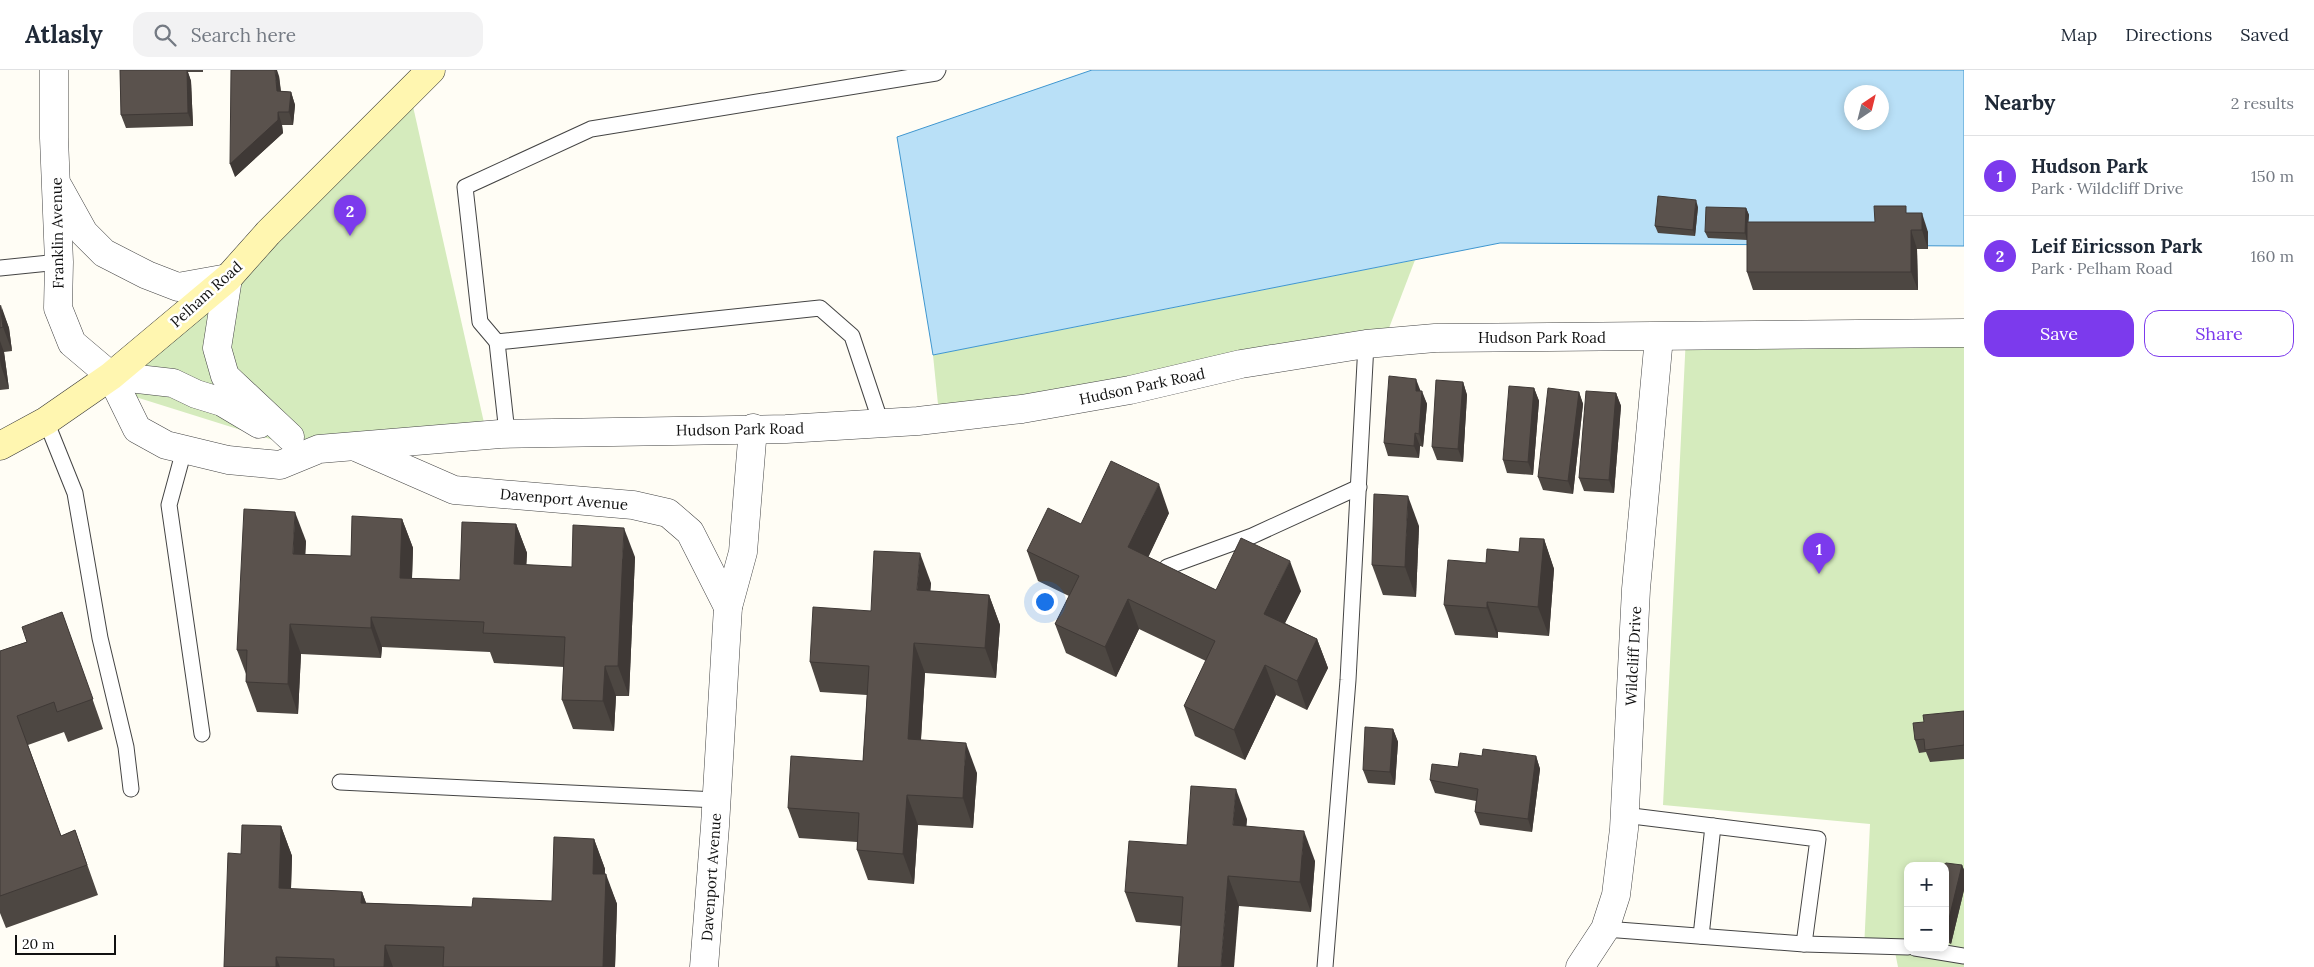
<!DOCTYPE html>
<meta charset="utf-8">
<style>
body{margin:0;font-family:Lora,serif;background:#f2f2f3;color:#1f2937}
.controls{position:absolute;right:15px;bottom:15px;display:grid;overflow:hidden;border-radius:10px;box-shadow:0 2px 8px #0003}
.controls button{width:45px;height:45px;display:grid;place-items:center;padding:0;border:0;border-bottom:1px solid #e0e1e3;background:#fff;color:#1f2937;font:25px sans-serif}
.compass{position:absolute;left:1844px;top:15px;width:45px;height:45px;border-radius:50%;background:#fff;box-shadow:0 2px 8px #0003;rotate:35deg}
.scale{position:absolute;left:15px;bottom:12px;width:101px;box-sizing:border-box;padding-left:5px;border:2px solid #111;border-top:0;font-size:14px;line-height:18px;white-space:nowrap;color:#111;-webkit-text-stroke:4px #fff;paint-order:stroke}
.you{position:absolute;left:1044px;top:531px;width:18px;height:18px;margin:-12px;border:4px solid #fff;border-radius:50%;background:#1a73e8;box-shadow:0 0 0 8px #1a73e833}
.badge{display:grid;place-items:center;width:32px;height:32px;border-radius:50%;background:#7c3aed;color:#fff;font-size:16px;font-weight:700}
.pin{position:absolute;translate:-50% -41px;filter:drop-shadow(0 1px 2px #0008)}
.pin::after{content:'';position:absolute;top:26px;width:18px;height:15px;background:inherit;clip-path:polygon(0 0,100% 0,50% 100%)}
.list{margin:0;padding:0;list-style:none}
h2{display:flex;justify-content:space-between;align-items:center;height:65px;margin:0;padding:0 20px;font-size:21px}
h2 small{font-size:16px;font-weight:400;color:#747a83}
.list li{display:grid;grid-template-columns:32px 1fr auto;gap:15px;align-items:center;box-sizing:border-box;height:80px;padding:0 20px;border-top:1px solid #e0e1e3}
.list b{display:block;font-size:19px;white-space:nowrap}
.list p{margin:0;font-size:16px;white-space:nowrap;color:#747a83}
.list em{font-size:16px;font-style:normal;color:#747a83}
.actions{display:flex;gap:10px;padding:15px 20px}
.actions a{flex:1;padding:11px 0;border:1px solid #7c3aed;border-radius:15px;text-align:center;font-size:18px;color:#7c3aed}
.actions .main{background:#7c3aed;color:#fff}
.icon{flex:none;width:28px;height:28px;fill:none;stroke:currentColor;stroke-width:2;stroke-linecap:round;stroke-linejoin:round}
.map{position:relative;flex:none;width:1964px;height:897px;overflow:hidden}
header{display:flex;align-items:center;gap:30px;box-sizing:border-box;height:70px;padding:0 25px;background:#fff;border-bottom:1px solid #e0e1e3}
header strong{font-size:24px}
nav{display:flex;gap:28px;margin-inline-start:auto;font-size:18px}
.search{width:350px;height:45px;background:#f2f2f3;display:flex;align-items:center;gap:12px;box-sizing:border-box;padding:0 18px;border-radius:15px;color:#747a83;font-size:19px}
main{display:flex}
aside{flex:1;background:#fff}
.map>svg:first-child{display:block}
</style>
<header>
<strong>Atlasly</strong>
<div class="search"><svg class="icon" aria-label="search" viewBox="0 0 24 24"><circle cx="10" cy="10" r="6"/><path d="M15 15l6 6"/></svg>Search here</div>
<nav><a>Map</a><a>Directions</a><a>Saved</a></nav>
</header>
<main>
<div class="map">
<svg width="1964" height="897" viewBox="0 0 1964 897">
<rect width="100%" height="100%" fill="#fffdf5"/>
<g fill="#d5ebbd" fill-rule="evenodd">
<path d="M 408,14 L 489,375 L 321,385 L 107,318 Z"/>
<path d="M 1415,190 L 1381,279 L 940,354 L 933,285 Z"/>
<path d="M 1686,266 L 1964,272 L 1964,897 L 1898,897 L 1895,882 L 1864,879 L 1870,754 L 1663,735 ZM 1908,796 L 1945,796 L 1945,878 L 1908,878 Z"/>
</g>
<path fill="#b9e0f7" stroke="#3f96cf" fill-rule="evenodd" d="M 1092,0 L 1964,0 L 1964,176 L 1500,173 L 933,285 L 897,67 ZM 1852,22 L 1882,22 L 1882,52 L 1852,52 Z"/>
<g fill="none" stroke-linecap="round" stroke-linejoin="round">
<g stroke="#444" stroke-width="17">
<g id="service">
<path d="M 0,198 L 59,192"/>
<path d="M 497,272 L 480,252 L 465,117 L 591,59 L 936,3 L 938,0"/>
<path d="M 46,351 L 75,423 L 100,568 L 126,677 L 131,719"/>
<path d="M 507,363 L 497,272 L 820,238 L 852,266 L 881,353"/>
<path d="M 184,380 L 169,435 L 202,664"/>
<path d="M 1167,497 L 1252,466 L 1359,417"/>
<path d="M 340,712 L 717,730"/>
<path d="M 1605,859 L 1804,874 L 1818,769 L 1624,745"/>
<path d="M 1701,866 L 1713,756"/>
<path d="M 1804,874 L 1908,877"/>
<path d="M 1915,878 L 1964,886"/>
<path d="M 1325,897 L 1348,610 L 1366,274"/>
</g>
</g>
<g stroke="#444" stroke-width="29">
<path id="minor" d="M 1580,897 L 1605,859 L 1616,825 L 1624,759 L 1636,519 L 1659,267"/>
</g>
<g stroke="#444" stroke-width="29">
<g id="tertiary">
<path d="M 54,0 L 54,68 L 59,192 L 58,238 L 72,273 L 111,306 L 137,359 L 166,375 L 228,390 L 280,395 L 319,379 L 500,364 L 786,359 L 918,351 L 1022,339 L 1130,320 L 1241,294 L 1366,274 L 1435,268 L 1964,263"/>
<path d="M 59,118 L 84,163 L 104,183 L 147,205 L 178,217 L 228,208 L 217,278 L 225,306 L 290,367"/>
<path d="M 111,306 L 173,313 L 196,324 L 222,332 L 259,354"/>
<path d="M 358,378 L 454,420 L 633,435 L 668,443 L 690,462 L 728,537"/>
<path d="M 704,897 L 715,756 L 728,537 L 743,482 L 753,358"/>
</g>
</g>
<g stroke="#333" stroke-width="29">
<path id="secondary" d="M 0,376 L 46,351 L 111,306 L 228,208 L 268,163 L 431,0"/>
</g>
<use href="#service" stroke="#fff" stroke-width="15"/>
<use href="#minor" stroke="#fff" stroke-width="28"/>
<use href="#tertiary" stroke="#fff" stroke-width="28"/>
<use href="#secondary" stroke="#fff6b0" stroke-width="28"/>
</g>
<g fill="#4d4742">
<path d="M 120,0 L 203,0 L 203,2 L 188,2 L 191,11 L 193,56 L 126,58 L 121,45 Z"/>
<path d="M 279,6 L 281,21 L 291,22 L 295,35 L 293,55 L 282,55 L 283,63 L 235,107 Z"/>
<path d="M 1698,137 L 1695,166 L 1658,163 L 1655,156 Z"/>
<path d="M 1746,138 L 1749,145 L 1748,152 L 1875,152 L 1908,143 L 1928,162 L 1928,179 L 1917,179 L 1918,220 L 1753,220 L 1747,202 L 1747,170 L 1708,168 L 1705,162 Z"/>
<path d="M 0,235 L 9,258 L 12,281 L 4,282 L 9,319 L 0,320 Z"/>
<path d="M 1463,312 L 1467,325 L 1463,392 L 1437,390 L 1432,377 Z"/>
<path d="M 1534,318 L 1539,331 L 1533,405 L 1507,403 L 1503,390 Z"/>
<path d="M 1421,321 L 1427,334 L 1423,377 L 1420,376 L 1419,388 L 1388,386 L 1384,373 Z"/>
<path d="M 1579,322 L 1583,334 L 1573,424 L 1543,420 L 1538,407 Z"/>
<path d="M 1616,323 L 1621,336 L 1614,423 L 1584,421 L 1579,408 Z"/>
<path d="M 1169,443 L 1148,487 L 1216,520 L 1301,521 L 1285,553 L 1317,569 L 1328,598 L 1307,640 L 1276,625 L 1245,690 L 1195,666 L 1184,636 L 1206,591 L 1139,559 L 1116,607 L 1066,583 L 1055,554 L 1069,526 L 1038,511 L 1027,481 L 1081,454 Z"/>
<path d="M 402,449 L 413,478 L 412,508 L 460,510 L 516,454 L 527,483 L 526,495 L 572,497 L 635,487 L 629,626 L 616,626 L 614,661 L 573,659 L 562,630 L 564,597 L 494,593 L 490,582 L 382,577 L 381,588 L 301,584 L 298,644 L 257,642 L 246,612 L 246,604 L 237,580 L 306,471 L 305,484 L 351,486 Z"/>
<path d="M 1419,456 L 1416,527 L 1383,525 L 1372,495 Z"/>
<path d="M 1544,469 L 1554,499 L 1549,566 L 1498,562 L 1498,568 L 1455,565 L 1444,535 L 1486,493 L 1519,482 Z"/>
<path d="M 931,513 L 930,521 L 989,525 L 1000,555 L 996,608 L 925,603 L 921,670 L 977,703 L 973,758 L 918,755 L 914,814 L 868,810 L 857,780 L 857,772 L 799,768 L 788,738 L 863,691 L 867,625 L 820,622 L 810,592 L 871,541 Z"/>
<path d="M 62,542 L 103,659 L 68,672 L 64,662 L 28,675 L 61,766 L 75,760 L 98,825 L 6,858 L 0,843 L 0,581 L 27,572 Z"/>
<path d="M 1964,641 L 1964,689 L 1930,692 L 1926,682 L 1919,683 L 1915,670 L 1924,652 Z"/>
<path d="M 1393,659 L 1398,672 L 1395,715 L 1368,713 L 1363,700 Z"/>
<path d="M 1482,686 L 1536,686 L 1540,699 L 1532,762 L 1480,755 L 1475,742 L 1476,731 L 1435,723 L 1430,710 Z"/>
<path d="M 1247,749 L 1246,756 L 1315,791 L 1311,842 L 1239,836 L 1181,856 L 1136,852 L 1125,822 L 1187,775 Z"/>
<path d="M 281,756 L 292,786 L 291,819 L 362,822 L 366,833 L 472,837 L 552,831 L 594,769 L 605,799 L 605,804 L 617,834 L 615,897 L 224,897 L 241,784 Z"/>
<path d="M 1962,795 L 1964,800 L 1964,820 L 1951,874 L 1945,871 L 1945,796 Z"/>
</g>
<g fill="#3f3936">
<path d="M 187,0 L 191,11 L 193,56 L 188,43 Z"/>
<path d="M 275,0 L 277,0 L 279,6 L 282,34 L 277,21 Z"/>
<path d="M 291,22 L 295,35 L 293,55 L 289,42 Z"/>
<path d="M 278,42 L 282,55 L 283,63 L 235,107 L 230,94 Z"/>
<path d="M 1696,130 L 1698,137 L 1695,166 L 1693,160 Z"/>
<path d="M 1746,138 L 1749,145 L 1747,170 L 1745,163 Z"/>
<path d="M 1922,143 L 1928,162 L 1928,179 L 1922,160 Z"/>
<path d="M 1911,160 L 1917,179 L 1918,220 L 1911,202 Z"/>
<path d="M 1,235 L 9,258 L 12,281 L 3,257 Z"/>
<path d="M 0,271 L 4,282 L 9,319 L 1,296 L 0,290 Z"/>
<path d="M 1416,309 L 1421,322 L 1416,321 Z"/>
<path d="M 1463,312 L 1467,325 L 1463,392 L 1458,379 Z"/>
<path d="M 1534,318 L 1539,331 L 1533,405 L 1528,392 Z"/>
<path d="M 1422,321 L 1427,334 L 1423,377 L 1419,364 Z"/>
<path d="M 1579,322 L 1583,334 L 1573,424 L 1568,411 Z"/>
<path d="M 1616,323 L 1621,336 L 1614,423 L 1609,410 Z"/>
<path d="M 1415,363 L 1420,376 L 1419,388 L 1414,376 Z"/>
<path d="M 1159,414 L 1169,443 L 1139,507 L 1128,477 Z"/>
<path d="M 1408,426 L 1419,456 L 1416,527 L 1405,497 Z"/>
<path d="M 295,442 L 306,471 L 304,513 L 293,484 Z"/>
<path d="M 402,449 L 413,478 L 411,537 L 400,508 Z"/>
<path d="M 516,454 L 527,483 L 525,524 L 514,494 Z"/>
<path d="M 624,458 L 635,487 L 629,626 L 618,596 Z"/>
<path d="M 1544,469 L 1554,499 L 1549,566 L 1538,537 Z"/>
<path d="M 920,483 L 931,513 L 928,550 L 917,520 Z"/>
<path d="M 1290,491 L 1301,521 L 1275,573 L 1264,544 Z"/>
<path d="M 989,525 L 1000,555 L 996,608 L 985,578 Z"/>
<path d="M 1128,529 L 1139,559 L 1116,607 L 1105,577 Z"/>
<path d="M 1487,532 L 1498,562 L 1498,568 L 1487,538 Z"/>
<path d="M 371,547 L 382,577 L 381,588 L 371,558 Z"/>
<path d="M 290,554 L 301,584 L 298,644 L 288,614 Z"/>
<path d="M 1317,569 L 1328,598 L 1307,640 L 1297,611 Z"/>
<path d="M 914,573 L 925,603 L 919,699 L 908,669 Z"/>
<path d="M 1265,595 L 1276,625 L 1245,690 L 1234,660 Z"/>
<path d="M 605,596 L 616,626 L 614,661 L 603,631 Z"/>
<path d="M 1393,659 L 1398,672 L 1395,715 L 1390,702 Z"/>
<path d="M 966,673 L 977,703 L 973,758 L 963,728 Z"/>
<path d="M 1536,686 L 1540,699 L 1532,762 L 1528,749 Z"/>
<path d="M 1236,719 L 1247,749 L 1244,785 L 1233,755 Z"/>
<path d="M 907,725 L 918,755 L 914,814 L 903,784 Z"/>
<path d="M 281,756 L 292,786 L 290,848 L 279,818 Z"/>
<path d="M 1304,761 L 1315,791 L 1311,842 L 1300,812 Z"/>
<path d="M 594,769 L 605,799 L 604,834 L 593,804 Z"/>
<path d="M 1962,795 L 1964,800 L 1964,820 L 1951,874 L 1946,861 Z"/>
<path d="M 606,804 L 617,834 L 615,897 L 603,897 Z"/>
<path d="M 1228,806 L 1239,836 L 1234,897 L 1221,897 Z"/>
<path d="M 362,822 L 373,852 L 361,833 Z"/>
<path d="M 385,875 L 393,897 L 384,897 Z"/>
<path d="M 276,887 L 280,897 L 276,897 Z"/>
</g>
<g fill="#5a524d" stroke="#3f3936">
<path d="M 120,0 L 187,0 L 188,43 L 121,45 Z"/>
<path d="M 231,0 L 275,0 L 277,21 L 291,22 L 289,42 L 278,42 L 278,50 L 230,94 Z"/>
<path d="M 1658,126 L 1696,130 L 1693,160 L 1655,156 Z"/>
<path d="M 1874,136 L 1906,136 L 1906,143 L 1922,143 L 1922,160 L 1911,160 L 1911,202 L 1747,202 L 1747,152 L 1875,152 Z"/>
<path d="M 1706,137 L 1746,138 L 1745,163 L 1705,162 Z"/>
<path d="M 0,235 L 3,257 L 0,258 Z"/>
<path d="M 1389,306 L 1416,309 L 1416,321 L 1422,321 L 1419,364 L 1415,363 L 1414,376 L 1384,373 Z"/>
<path d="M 1436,310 L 1463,312 L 1458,379 L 1432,377 Z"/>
<path d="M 1509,316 L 1534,318 L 1528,392 L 1503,390 Z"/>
<path d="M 1548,318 L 1579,322 L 1568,411 L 1538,407 Z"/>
<path d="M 1586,321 L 1616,323 L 1609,410 L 1579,408 Z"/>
<path d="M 1111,391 L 1159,414 L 1128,477 L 1216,520 L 1241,468 L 1290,491 L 1264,544 L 1317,569 L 1297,611 L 1265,595 L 1234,660 L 1184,636 L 1215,571 L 1128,529 L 1105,577 L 1055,554 L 1079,506 L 1027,481 L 1048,438 L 1081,454 Z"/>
<path d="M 1374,424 L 1408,426 L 1405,497 L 1372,495 Z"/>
<path d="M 244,439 L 295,442 L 293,484 L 351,486 L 352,446 L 402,449 L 400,508 L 460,510 L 462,452 L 516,454 L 514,494 L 572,497 L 573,455 L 624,458 L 618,596 L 605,596 L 603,631 L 562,630 L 565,567 L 483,563 L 484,552 L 371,547 L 371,558 L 290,554 L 288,614 L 246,612 L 247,580 L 237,580 Z"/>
<path d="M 1520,468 L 1544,469 L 1538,537 L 1487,532 L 1487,538 L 1444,535 L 1448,490 L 1486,493 L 1487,479 L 1519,482 Z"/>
<path d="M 874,481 L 920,483 L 917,520 L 989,525 L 985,578 L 914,573 L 908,669 L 966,673 L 963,728 L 907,725 L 903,784 L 857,780 L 859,743 L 788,738 L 791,686 L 863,691 L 869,596 L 810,592 L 813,537 L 871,541 Z"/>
<path d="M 62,542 L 93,629 L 57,642 L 54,632 L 17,646 L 61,766 L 75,760 L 87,795 L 0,826 L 0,581 L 27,572 L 22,557 Z"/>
<path d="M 1964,641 L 1964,675 L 1925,680 L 1924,669 L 1915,670 L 1913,653 L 1924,652 L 1923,645 Z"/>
<path d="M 1365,657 L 1393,659 L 1390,702 L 1363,700 Z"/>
<path d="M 1483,679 L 1536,686 L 1528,749 L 1475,742 L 1478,719 L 1430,710 L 1432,694 L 1458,697 L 1460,683 L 1482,686 Z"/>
<path d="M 1191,716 L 1236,719 L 1233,755 L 1304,761 L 1300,812 L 1228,806 L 1221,897 L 1178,897 L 1183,827 L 1125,822 L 1129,771 L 1187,775 Z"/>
<path d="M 242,755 L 281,756 L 279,818 L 362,822 L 361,833 L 472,837 L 473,828 L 552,831 L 554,767 L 594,769 L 593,804 L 606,804 L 603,897 L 443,897 L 444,877 L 385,875 L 384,897 L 334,897 L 334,889 L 276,887 L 276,897 L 224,897 L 228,783 L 241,784 Z"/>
<path d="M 1946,793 L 1962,795 L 1946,861 L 1945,796 L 1942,796 Z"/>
</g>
<g text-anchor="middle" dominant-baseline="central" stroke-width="5" stroke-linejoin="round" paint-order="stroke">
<g font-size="15" fill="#111" stroke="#fff">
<text transform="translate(57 163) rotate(-91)">Franklin Avenue</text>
<text transform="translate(206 224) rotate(-42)">Pelham Road</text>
<text x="1542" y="267">Hudson Park Road</text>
<text transform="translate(1142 316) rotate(-12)">Hudson Park Road</text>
<text transform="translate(740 359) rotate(-1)">Hudson Park Road</text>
<text transform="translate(564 429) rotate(5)">Davenport Avenue</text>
<text transform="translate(1633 586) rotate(-87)">Wildcliff Drive</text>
<text transform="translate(711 807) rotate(-86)">Davenport Avenue</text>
</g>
</g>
</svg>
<div class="controls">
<button>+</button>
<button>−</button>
</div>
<svg class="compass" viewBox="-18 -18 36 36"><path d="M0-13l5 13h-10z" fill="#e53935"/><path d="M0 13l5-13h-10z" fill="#747a83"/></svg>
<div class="scale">20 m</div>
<div class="you"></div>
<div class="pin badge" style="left:1819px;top:504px">1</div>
<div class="pin badge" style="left:350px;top:166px">2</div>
</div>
<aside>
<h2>Nearby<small>2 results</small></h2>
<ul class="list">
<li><span class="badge">1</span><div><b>Hudson Park</b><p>Park · Wildcliff Drive</p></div><em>150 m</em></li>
<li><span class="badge">2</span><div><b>Leif Eiricsson Park</b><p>Park · Pelham Road</p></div><em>160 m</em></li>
</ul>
<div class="actions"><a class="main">Save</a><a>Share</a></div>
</aside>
</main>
